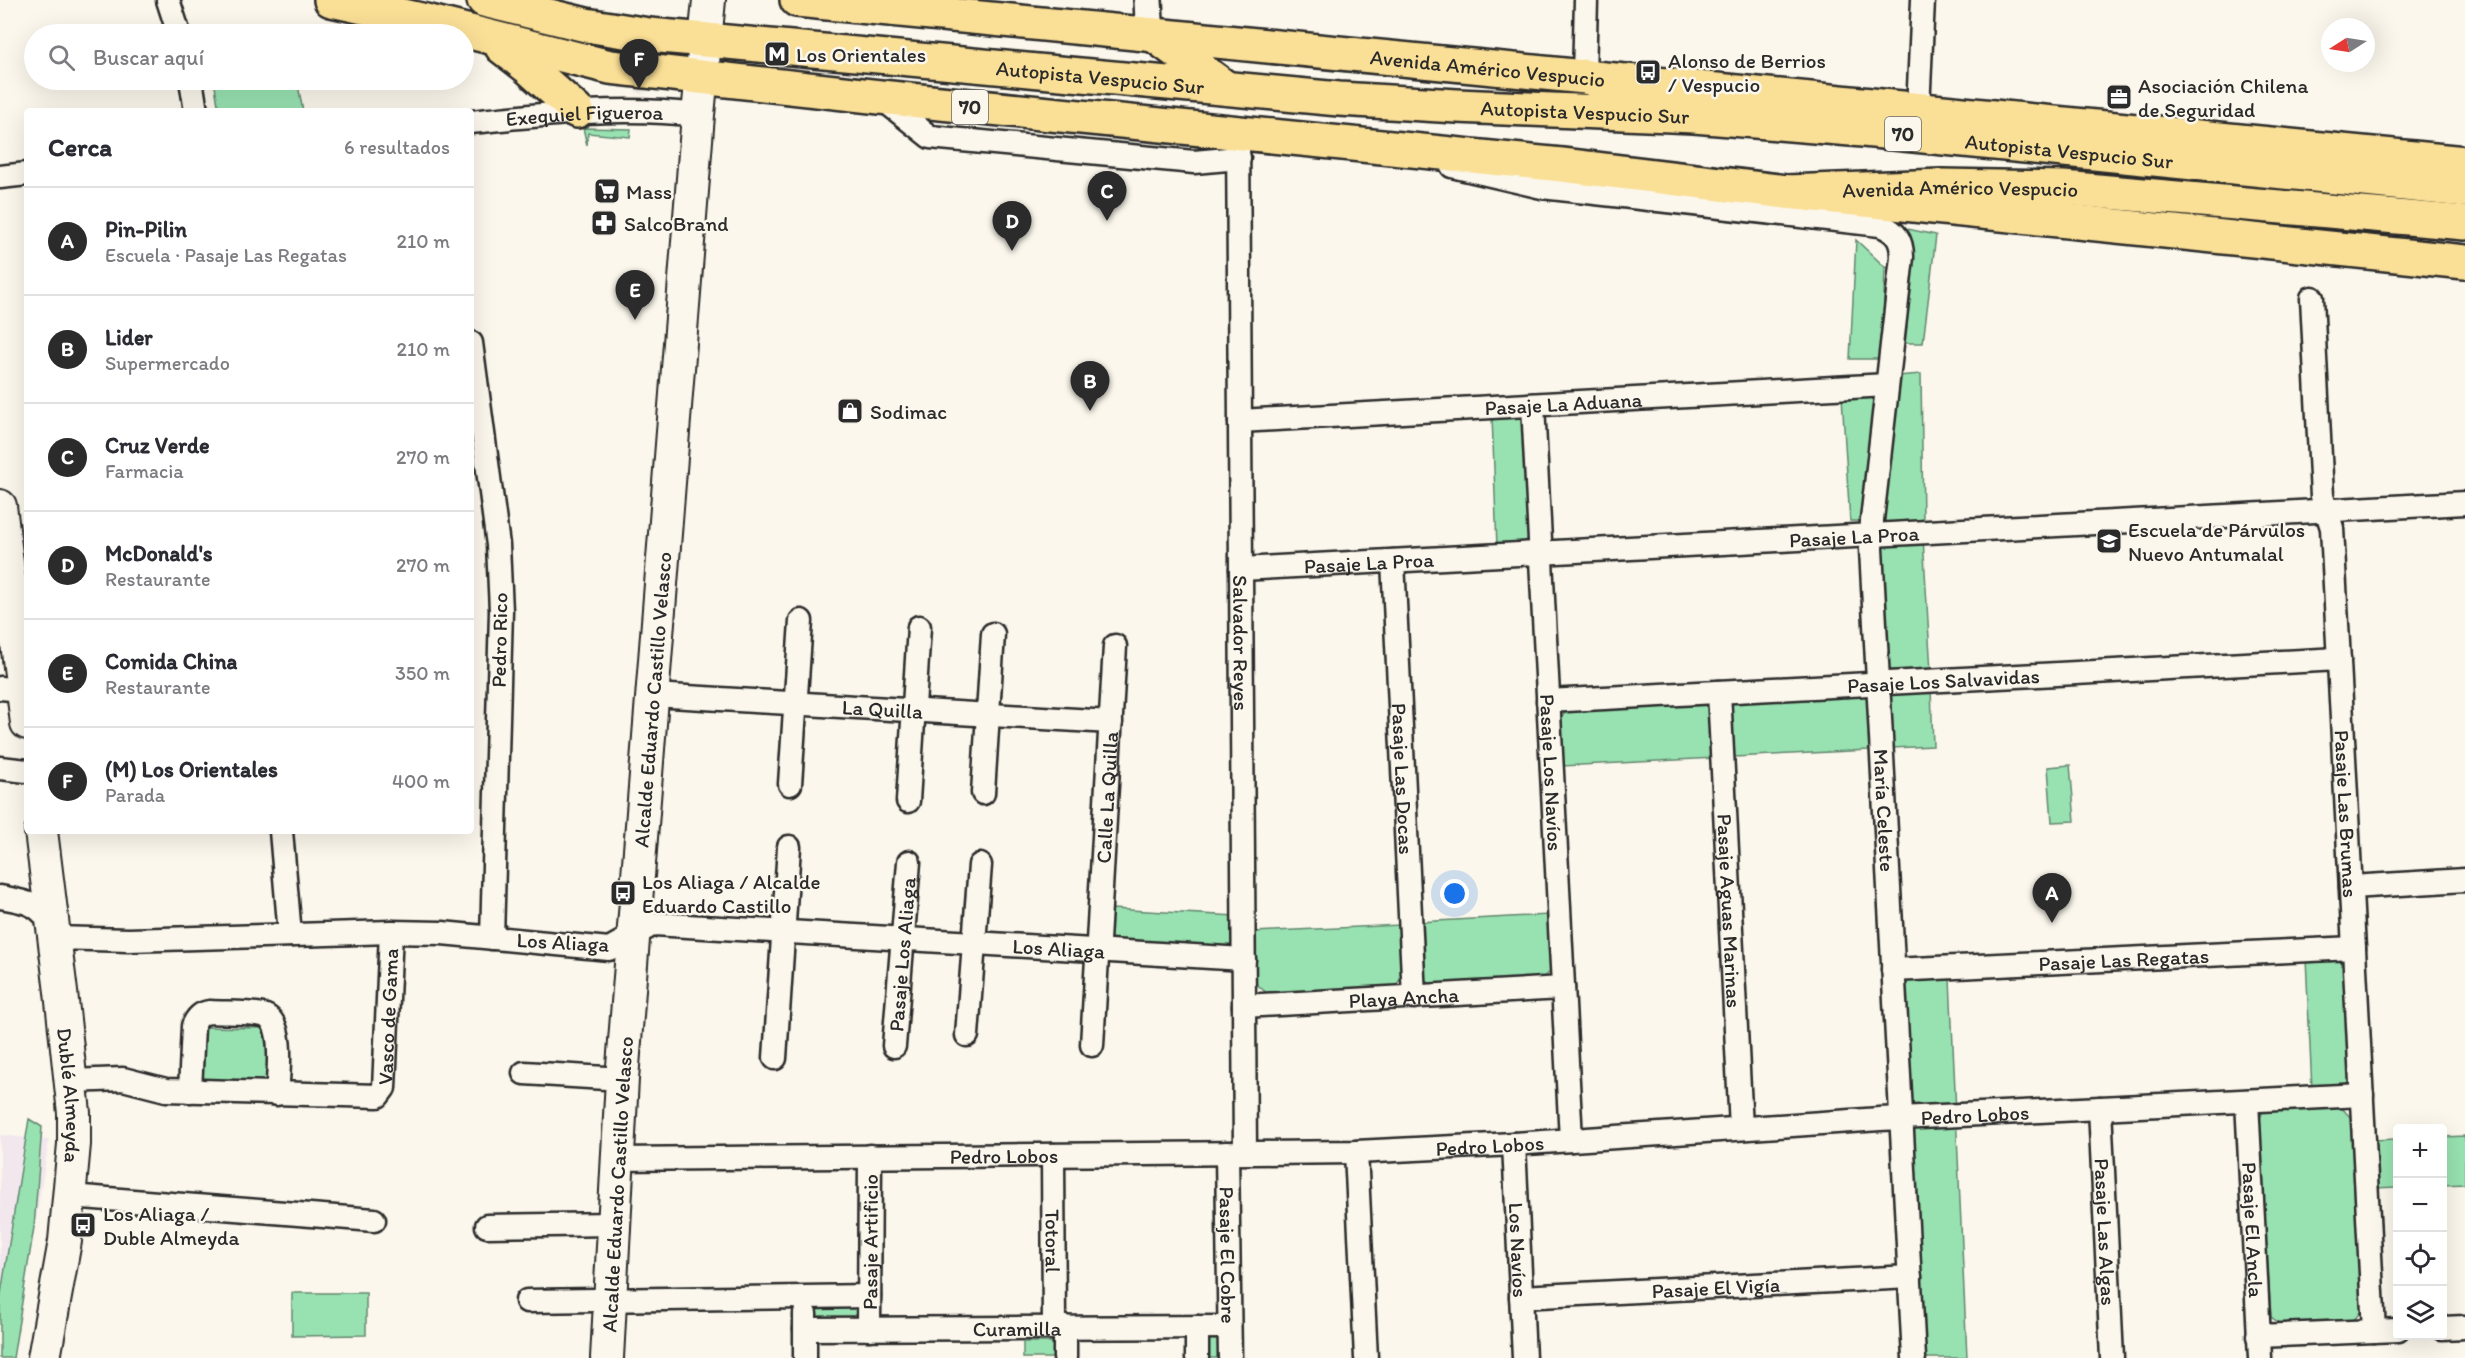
<!DOCTYPE html>
<html lang="es">
<meta charset="utf-8">
<style>
body{margin:0;font-family:Itim,sans-serif;background:#f2f2f3;color:#2b2b33}
.controls{position:absolute;right:18px;bottom:18px;display:grid;overflow:hidden;border-radius:6px;box-shadow:0 6px 24px #0002}
.controls button{width:54px;height:54px;display:grid;place-items:center;padding:0;border:0;border-bottom:2px solid #e1e1e2;background:#fff;color:#2b2b33;font:30px sans-serif}
.compass{position:absolute;left:2321px;top:18px;width:54px;height:54px;border-radius:50%;background:#fff;box-shadow:0 6px 24px #0002;rotate:258deg}
.you{position:absolute;left:1455px;top:894px;width:21px;height:21px;margin:-15px;border:4px solid #fff;border-radius:50%;background:#1a73e8;box-shadow:0 0 0 9px #1a73e833}
.badge{display:grid;place-items:center;width:39px;height:39px;border-radius:50%;background:#2b2b2b;color:#fff;font-size:20px;font-weight:700}
.pin{position:absolute;translate:-50% -50px;filter:drop-shadow(0 2px 3px #0008)}
.pin::after{content:'';position:absolute;top:32px;width:21px;height:18px;background:inherit;clip-path:polygon(0 0,100% 0,50% 100%)}
.list{margin:0;padding:0;list-style:none}
h2{display:flex;justify-content:space-between;align-items:center;height:78px;margin:0;padding:0 24px;font-size:26px}
h2 small{font-size:20px;font-weight:400;color:#7c7c81}
.list li{display:grid;grid-template-columns:39px 1fr auto;gap:18px;align-items:center;box-sizing:border-box;height:108px;padding:0 24px;border-top:2px solid #e1e1e2}
.list b{display:block;font-size:22px;white-space:nowrap}
.list p{margin:0;font-size:20px;white-space:nowrap;color:#7c7c81}
.list em{font-size:20px;font-style:normal;color:#7c7c81}
.icon{flex:none;width:33px;height:33px;fill:none;stroke:currentColor;stroke-width:2;stroke-linecap:round;stroke-linejoin:round}
.map{position:relative;flex:none;width:2465px;height:1358px;overflow:hidden}
.search{position:absolute;background:#fff;box-shadow:0 6px 24px #0002;left:24px;top:24px;width:450px;height:66px;display:flex;align-items:center;gap:15px;box-sizing:border-box;padding:0 21px;border-radius:33px;color:#7c7c81;font-size:22px}
.panel{position:absolute;background:#fff;box-shadow:0 6px 24px #0002;left:24px;top:108px;width:450px;height:726px;border-radius:6px}
.map>svg:first-child{display:block}
</style>
<div class="map">
<svg width="2465" height="1358" viewBox="0 0 2465 1358">
<rect width="100%" height="100%" fill="#fbf7ec"/>
<filter id="ink" filterUnits="userSpaceOnUse"><feTurbulence type="fractalNoise" baseFrequency=".0167" numOctaves="2"/><feDisplacementMap in="SourceGraphic" scale="12" xChannelSelector="R" yChannelSelector="G"/><feConvolveMatrix kernelMatrix="1 2 1 2 8 2 1 2 1" color-interpolation-filters="sRGB"/></filter>
<g filter="url(#ink)">
<path fill="#f3e7ee" d="M 0,1135 L 49,1140 L 14,1358 L 0,1358 Z"/>
<g fill="#98e2b1" stroke="#62866e" stroke-width="1.5">
<path d="M 214,80 L 297,80 L 303,111 L 219,111 Z"/>
<path d="M 583,128 L 631,129 L 630,137 L 588,133 L 587,145 Z"/>
<path d="M 1903,228 L 1936,235 L 1923,343 L 1898,343 Z"/>
<path d="M 1856,240 L 1885,267 L 1882,359 L 1850,359 Z"/>
<path d="M 1921,374 L 1923,521 L 1883,524 L 1897,376 Z"/>
<path d="M 1877,395 L 1860,521 L 1850,521 L 1842,397 Z"/>
<path d="M 1518,413 L 1524,423 L 1532,534 L 1522,546 L 1497,547 L 1492,416 Z"/>
<path d="M 1923,538 L 1931,672 L 1887,675 L 1879,540 Z"/>
<path d="M 1931,688 L 1933,746 L 1892,748 L 1890,690 Z"/>
<path d="M 1867,691 L 1869,750 L 1562,766 L 1561,717 L 1570,709 Z"/>
<path d="M 2070,765 L 2075,821 L 2052,822 L 2048,767 Z"/>
<path d="M 1111,909 L 1236,916 L 1234,949 L 1109,942 Z"/>
<path d="M 1549,915 L 1554,969 L 1541,979 L 1433,986 L 1420,975 L 1418,922 Z"/>
<path d="M 1401,925 L 1402,977 L 1394,988 L 1268,994 L 1255,983 L 1254,932 Z"/>
<path d="M 2348,956 L 2353,1074 L 2343,1089 L 2312,1090 L 2306,958 Z"/>
<path d="M 1950,979 L 1967,1358 L 1925,1358 L 1900,980 Z"/>
<path d="M 199,1027 L 269,1028 L 268,1082 L 199,1081 Z"/>
<path d="M 2341,1107 L 2351,1118 L 2364,1308 L 2353,1321 L 2282,1325 L 2271,1317 L 2258,1122 L 2264,1110 Z"/>
<path d="M 29,1119 L 42,1127 L 34,1227 L 13,1358 L 0,1358 L 0,1300 Z"/>
<path d="M 2465,1136 L 2465,1184 L 2443,1185 L 2443,1137 Z"/>
<path d="M 2397,1139 L 2397,1187 L 2374,1188 L 2372,1140 Z"/>
<path d="M 292,1293 L 366,1293 L 366,1335 L 292,1336 Z"/>
<path d="M 811,1301 L 862,1301 L 863,1325 L 812,1325 Z"/>
<path d="M 1223,1332 L 1224,1358 L 1204,1358 L 1204,1333 Z"/>
<path d="M 1023,1342 L 1055,1342 L 1056,1358 L 1023,1358 Z"/>
</g>
<g fill="none" stroke-linecap="round" stroke-linejoin="round">
<g stroke="#2b2b2b" stroke-width="27">
<g id="minor">
<path d="M 168,0 L 179,34"/>
<path d="M 1584,76 L 1586,0"/>
<path d="M 191,80 L 196,111"/>
<path d="M 880,97 L 930,137 L 1194,162 L 1239,158"/>
<path d="M 1918,110 L 1923,0"/>
<path id="s1" d="M 471,122 C 547,114 622,106 698,115"/>
<path id="s2" d="M 1238,133 L 1245,1152"/>
<path id="s3" d="M 1452,166 L 1542,187 L 1880,225 C 1896,231 1902,240 1902,257 L 1872,520 L 1871,549 L 1914,1358"/>
<path d="M 0,177 L 27,174"/>
<path id="s4" d="M 2312,298 L 2322,496 L 2332,528 L 2374,1331"/>
<path d="M 471,343 L 498,545 L 501,611 L 492,938"/>
<path id="s5" d="M 1533,405 L 1571,1140"/>
<path id="s6" d="M 1240,421 L 1887,385"/>
<path id="s7" d="M 1393,561 L 1414,997"/>
<path id="s8" d="M 1241,569 L 2465,503"/>
<path d="M 0,688 L 23,690"/>
<path id="s9" d="M 1719,692 L 1741,1128"/>
<path id="s10" d="M 653,695 L 1111,722"/>
<path id="s11" d="M 1548,701 L 2339,659"/>
<path d="M 0,768 L 27,771"/>
<path d="M 790,784 L 801,621"/>
<path d="M 983,793 L 993,634"/>
<path d="M 908,801 L 919,627"/>
<path d="M 281,831 L 290,935"/>
<path d="M 2351,887 L 2465,880"/>
<path d="M 0,897 C 26,902 38,902 53,926"/>
<path id="s12" d="M 55,938 L 129,940 L 391,932 L 442,933 L 609,949 L 654,924 L 1244,959"/>
<path id="s13" d="M 1893,970 L 2354,948"/>
<path id="s14" d="M 1244,1006 L 1563,988"/>
<path d="M 967,1035 L 980,865"/>
<path id="s15" d="M 1092,1045 L 1115,646"/>
<path id="s16" d="M 894,1046 L 909,862"/>
<path d="M 775,1058 L 789,847"/>
<path d="M 524,1073 L 622,1079"/>
<path id="s17" d="M 71,1081 L 123,1079 L 166,1090 L 378,1096 L 384,1088 L 391,932"/>
<path d="M 190,1091 L 193,1026 C 197,1017 201,1013 210,1012 C 227,1013 246,1012 263,1015 C 286,1021 278,1076 277,1094"/>
<path id="s18" d="M 2247,1101 L 2260,1358"/>
<path id="s19" d="M 2100,1108 L 2112,1358"/>
<path id="s20" d="M 1514,1144 L 1524,1358"/>
<path d="M 1356,1152 L 1366,1358"/>
<path id="s21" d="M 1227,1153 L 1230,1358"/>
<path id="s22" d="M 1053,1155 L 1054,1328"/>
<path id="s23" d="M 616,1159 L 1356,1152 L 1514,1144 L 1880,1119 L 2362,1095"/>
<path d="M 70,1196 L 374,1220"/>
<path d="M 487,1226 L 613,1224"/>
<path id="s24" d="M 1521,1297 L 1910,1277"/>
<path d="M 527,1301 L 869,1296"/>
<path d="M 805,1314 L 805,1358"/>
<path d="M 1065,1327 L 1065,1358"/>
<path d="M 1197,1327 L 1197,1358"/>
<path d="M 2442,1328 L 2465,1327"/>
<path id="s25" d="M 805,1329 L 1229,1327"/>
<path id="s26" d="M 869,1329 L 870,1156"/>
<path d="M 2258,1336 L 2398,1330"/>
</g>
</g>
<g stroke="#2b2b2b" stroke-width="32">
<path id="tertiary" d="M 1148,0 L 1149,21 L 1154,35"/>
</g>
<g stroke="#2b2b2b" stroke-width="36">
<g id="secondary">
<path d="M 0,506 L 27,723"/>
<path id="s27" d="M 41,831 L 61,992 L 74,1113 L 74,1144 L 65,1241 L 44,1358"/>
<path id="s28" d="M 607,1358 L 622,1079 L 698,115 L 709,0"/>
</g>
</g>
<g stroke="#2b2b2b" stroke-width="38">
<g id="primary">
<path id="s29" d="M 331,0 L 422,20 L 610,67 L 880,97 L 1562,165 L 1787,192 L 1941,186 L 2063,188 L 2465,223"/>
<path d="M 484,0 L 586,25 L 649,35 L 706,40"/>
<path id="s30" d="M 797,0 L 2465,163"/>
<path d="M 502,47 L 529,68 L 577,111"/>
</g>
</g>
<g stroke="#2b2b2b" stroke-width="38">
<g id="motorway">
<path d="M 1154,35 L 1226,88"/>
<path id="s31" d="M 706,40 L 1339,99 L 1457,106 L 1694,116 L 1863,130 L 2465,190"/>
<path d="M 1584,76 L 1661,104"/>
<path d="M 1787,192 L 2465,262"/>
</g>
</g>
<use href="#minor" stroke="#fbf7ec" stroke-width="22"/>
<use href="#tertiary" stroke="#fbf7ec" stroke-width="27"/>
<use href="#secondary" stroke="#fbf7ec" stroke-width="32"/>
<use href="#primary" stroke="#fadf96" stroke-width="33"/>
<use href="#motorway" stroke="#fadf96" stroke-width="33"/>
</g>
</g>
<defs>
<g id="metro-square" transform="scale(1.35)"><rect x="-9" y="-9" width="18" height="18" rx="4" fill="#2b2b2b" stroke="#fbf7ec"/><path d="M-5.5 5V-5H-3L0 0L3-5H5.5V5H3V-.5L0 4L-3-.5V5Z" fill="#fff"/></g>
<g id="bus-square" transform="scale(1.35)"><rect x="-9" y="-9" width="18" height="18" rx="4" fill="#2b2b2b" stroke="#fbf7ec"/><path d="M-5-6H5V4H4V6H2V4H-2V6H-4V4H-5ZM-3.5-4V0h7V-4ZM-3.5 1.2v1.5H-2V1.2ZM2 1.2v1.5H3.5V1.2Z" fill="#fff"/></g>
<g id="office-square" transform="scale(1.35)"><rect x="-9" y="-9" width="18" height="18" rx="4" fill="#2b2b2b" stroke="#fbf7ec"/><path d="M-6-3h4V-5.5h4V-3h4V5H-6ZM-1-4.5V-3h2v-1.5ZM-6 0V1H6V0Z" fill="#fff"/></g>
<g id="supermarket-square" transform="scale(1.35)"><rect x="-9" y="-9" width="18" height="18" rx="4" fill="#2b2b2b" stroke="#fbf7ec"/><path d="M-6-5.5h2.5l.6 2H6L4.5 2H-2.5L-4.4-4H-6ZM-1.5 3.2a1.3 1.3 0 1 0 .1 0ZM3 3.2a1.3 1.3 0 1 0 .1 0Z" fill="#fff"/></g>
<g id="pharmacy-square" transform="scale(1.35)"><rect x="-9" y="-9" width="18" height="18" rx="4" fill="#2b2b2b" stroke="#fbf7ec"/><path d="M-2-6h4v4h4v4h-4v4h-4v-4h-4v-4h4Z" fill="#fff"/></g>
<g id="shop-square" transform="scale(1.35)"><rect x="-9" y="-9" width="18" height="18" rx="4" fill="#2b2b2b" stroke="#fbf7ec"/><path d="M-5-2.5h2.3a2.7 3.5 0 0 1 5.4 0H5L5.5 6h-11ZM-1.5-2.5h3a1.5 2.3 0 0 0-3 0Z" fill="#fff"/></g>
<g id="school-square" transform="scale(1.35)"><rect x="-9" y="-9" width="18" height="18" rx="4" fill="#2b2b2b" stroke="#fbf7ec"/><path d="M0-5L7-2L0 1L-7-2ZM-4 1L0 2.5L4 1V4Q0 6-4 4Z" fill="#fff"/></g>
</defs>
<g fill-rule="evenodd">
<use href="#metro-square" x="777" y="54"/>
<use href="#bus-square" x="1648" y="72"/>
<use href="#office-square" x="2119" y="97"/>
<use href="#supermarket-square" x="607" y="191"/>
<use href="#pharmacy-square" x="604" y="223"/>
<use href="#shop-square" x="850" y="411"/>
<use href="#school-square" x="2109" y="541"/>
<use href="#bus-square" x="623" y="893"/>
<use href="#bus-square" x="83" y="1225"/>
</g>
<g text-anchor="middle" dominant-baseline="central" stroke-width="5" stroke-linejoin="round" paint-order="stroke">
<g fill="#fbf7ec" stroke="#696865" stroke-width="1.5">
<rect x="952" y="90" width="36" height="34" rx="4.5"/>
<rect x="1885" y="117" width="36" height="34" rx="4.5"/>
</g>
<g font-size="20" font-weight="bold" fill="#2b2b2b">
<text x="970" y="107">70</text>
<text x="1903" y="134">70</text>
</g>
<g font-size="21" fill="#2b2b2b" stroke="#fbf7ec" text-anchor="start">
<text x="796" y="54">Los Orientales</text>
<text x="1668" y="60">Alonso de Berrios<tspan x="1668" dy="24">/ Vespucio</tspan></text>
<text x="2138" y="85">Asociación Chilena<tspan x="2138" dy="24">de Seguridad</tspan></text>
<text x="626" y="191">Mass</text>
<text x="624" y="223">SalcoBrand</text>
<text x="870" y="411">Sodimac</text>
<text x="2128" y="529">Escuela de Párvulos<tspan x="2128" dy="24">Nuevo Antumalal</tspan></text>
<text x="642" y="881">Los Aliaga / Alcalde<tspan x="642" dy="24">Eduardo Castillo</tspan></text>
<text x="103" y="1213">Los Aliaga /<tspan x="103" dy="24">Duble Almeyda</tspan></text>
</g>
<g font-size="21" fill="#2b2b2b" stroke="#fbf7ec">
<text stroke="none"><textPath href="#s30" startOffset="694">Avenida Américo Vespucio</textPath></text>
<text stroke="none"><textPath href="#s31" startOffset="396">Autopista Vespucio Sur</textPath></text>
<text stroke="none"><textPath href="#s31" startOffset="882">Autopista Vespucio Sur</textPath></text>
<text stroke="none"><textPath href="#s1" startOffset="114">Exequiel Figueroa</textPath></text>
<text stroke="none"><textPath href="#s31" startOffset="1368">Autopista Vespucio Sur</textPath></text>
<text stroke="none"><textPath href="#s29" startOffset="1644">Avenida Américo Vespucio</textPath></text>
<text stroke="none"><textPath href="#s6" startOffset="324">Pasaje La Aduana</textPath></text>
<text stroke="none"><textPath href="#s8" startOffset="614">Pasaje La Proa</textPath></text>
<text stroke="none"><textPath href="#s8" startOffset="128">Pasaje La Proa</textPath></text>
<text transform="translate(499 640) rotate(-89)">Pedro Rico</text>
<text stroke="none"><textPath href="#s2" startOffset="510">Salvador Reyes</textPath></text>
<text stroke="none"><textPath href="#s11" startOffset="396">Pasaje Los Salvavidas</textPath></text>
<text stroke="none"><textPath href="#s28" startOffset="660">Alcalde Eduardo Castillo Velasco</textPath></text>
<text stroke="none"><textPath href="#s10" startOffset="230">La Quilla</textPath></text>
<text stroke="none"><textPath href="#s5" startOffset="368">Pasaje Los Navíos</textPath></text>
<text stroke="none"><textPath href="#s7" startOffset="218">Pasaje Las Docas</textPath></text>
<text stroke="none"><textPath href="#s15" startOffset="248">Calle La Quilla</textPath></text>
<text stroke="none"><textPath href="#s3" startOffset="1030">María Celeste</textPath></text>
<text stroke="none"><textPath href="#s4" startOffset="518">Pasaje Las Brumas</textPath></text>
<text stroke="none"><textPath href="#s9" startOffset="219">Pasaje Aguas Marinas</textPath></text>
<text transform="translate(563 942) rotate(3)">Los Aliaga</text>
<text stroke="none"><textPath href="#s12" startOffset="1012">Los Aliaga</textPath></text>
<text stroke="none"><textPath href="#s16" startOffset="92">Pasaje Los Aliaga</textPath></text>
<text stroke="none"><textPath href="#s13" startOffset="231">Pasaje Las Regatas</textPath></text>
<text stroke="none"><textPath href="#s14" startOffset="160">Playa Ancha</textPath></text>
<text stroke="none"><textPath href="#s17" startOffset="390">Vasco de Gama</textPath></text>
<text stroke="none"><textPath href="#s27" startOffset="266">Dublé Almeyda</textPath></text>
<text stroke="none"><textPath href="#s23" startOffset="1360">Pedro Lobos</textPath></text>
<text stroke="none"><textPath href="#s23" startOffset="874">Pedro Lobos</textPath></text>
<text stroke="none"><textPath href="#s23" startOffset="388">Pedro Lobos</textPath></text>
<text stroke="none"><textPath href="#s28" startOffset="174">Alcalde Eduardo Castillo Velasco</textPath></text>
<text stroke="none"><textPath href="#s18" startOffset="129">Pasaje El Ancla</textPath></text>
<text stroke="none"><textPath href="#s19" startOffset="124">Pasaje Las Algas</textPath></text>
<text stroke="none"><textPath href="#s22" startOffset="86">Totoral</textPath></text>
<text stroke="none"><textPath href="#s26" startOffset="87">Pasaje Artificio</textPath></text>
<text stroke="none"><textPath href="#s20" startOffset="106">Los Navíos</textPath></text>
<text stroke="none"><textPath href="#s21" startOffset="102">Pasaje El Cobre</textPath></text>
<text stroke="none"><textPath href="#s24" startOffset="195">Pasaje El Vigía</textPath></text>
<text stroke="none"><textPath href="#s25" startOffset="212">Curamilla</textPath></text>
</g>
</g>
</svg>
<div class="controls">
<button>+</button>
<button>−</button>
<button><svg class="icon" aria-label="locate" viewBox="0 0 24 24"><circle cx="12" cy="12" r="6"/><path d="M12 2v4M12 18v4M2 12h4M18 12h4"/></svg></button>
<button><svg class="icon" aria-label="layers" viewBox="0 0 24 24"><path d="M12 4l9 5-9 5-9-5zM3 14l9 5 9-5"/></svg></button>
</div>
<svg class="compass" viewBox="-18 -18 36 36"><path d="M0-13l5 13h-10z" fill="#e53935"/><path d="M0 13l5-13h-10z" fill="#7c7c81"/></svg>
<div class="you"></div>
<div class="pin badge" style="left:2052px;top:923px">A</div>
<div class="pin badge" style="left:1090px;top:411px">B</div>
<div class="pin badge" style="left:1107px;top:221px">C</div>
<div class="pin badge" style="left:1012px;top:251px">D</div>
<div class="pin badge" style="left:635px;top:320px">E</div>
<div class="pin badge" style="left:639px;top:89px">F</div>
<div class="search"><svg class="icon" aria-label="search" viewBox="0 0 24 24"><circle cx="10" cy="10" r="6"/><path d="M15 15l6 6"/></svg>Buscar aquí</div>
<section class="panel">
<h2>Cerca<small>6 resultados</small></h2>
<ul class="list">
<li><span class="badge">A</span><div><b>Pin-Pilin</b><p>Escuela · Pasaje Las Regatas</p></div><em>210 m</em></li>
<li><span class="badge">B</span><div><b>Lider</b><p>Supermercado</p></div><em>210 m</em></li>
<li><span class="badge">C</span><div><b>Cruz Verde</b><p>Farmacia</p></div><em>270 m</em></li>
<li><span class="badge">D</span><div><b>McDonald's</b><p>Restaurante</p></div><em>270 m</em></li>
<li><span class="badge">E</span><div><b>Comida China</b><p>Restaurante</p></div><em>350 m</em></li>
<li><span class="badge">F</span><div><b>(M) Los Orientales</b><p>Parada</p></div><em>400 m</em></li>
</ul>
</section>
</div>
